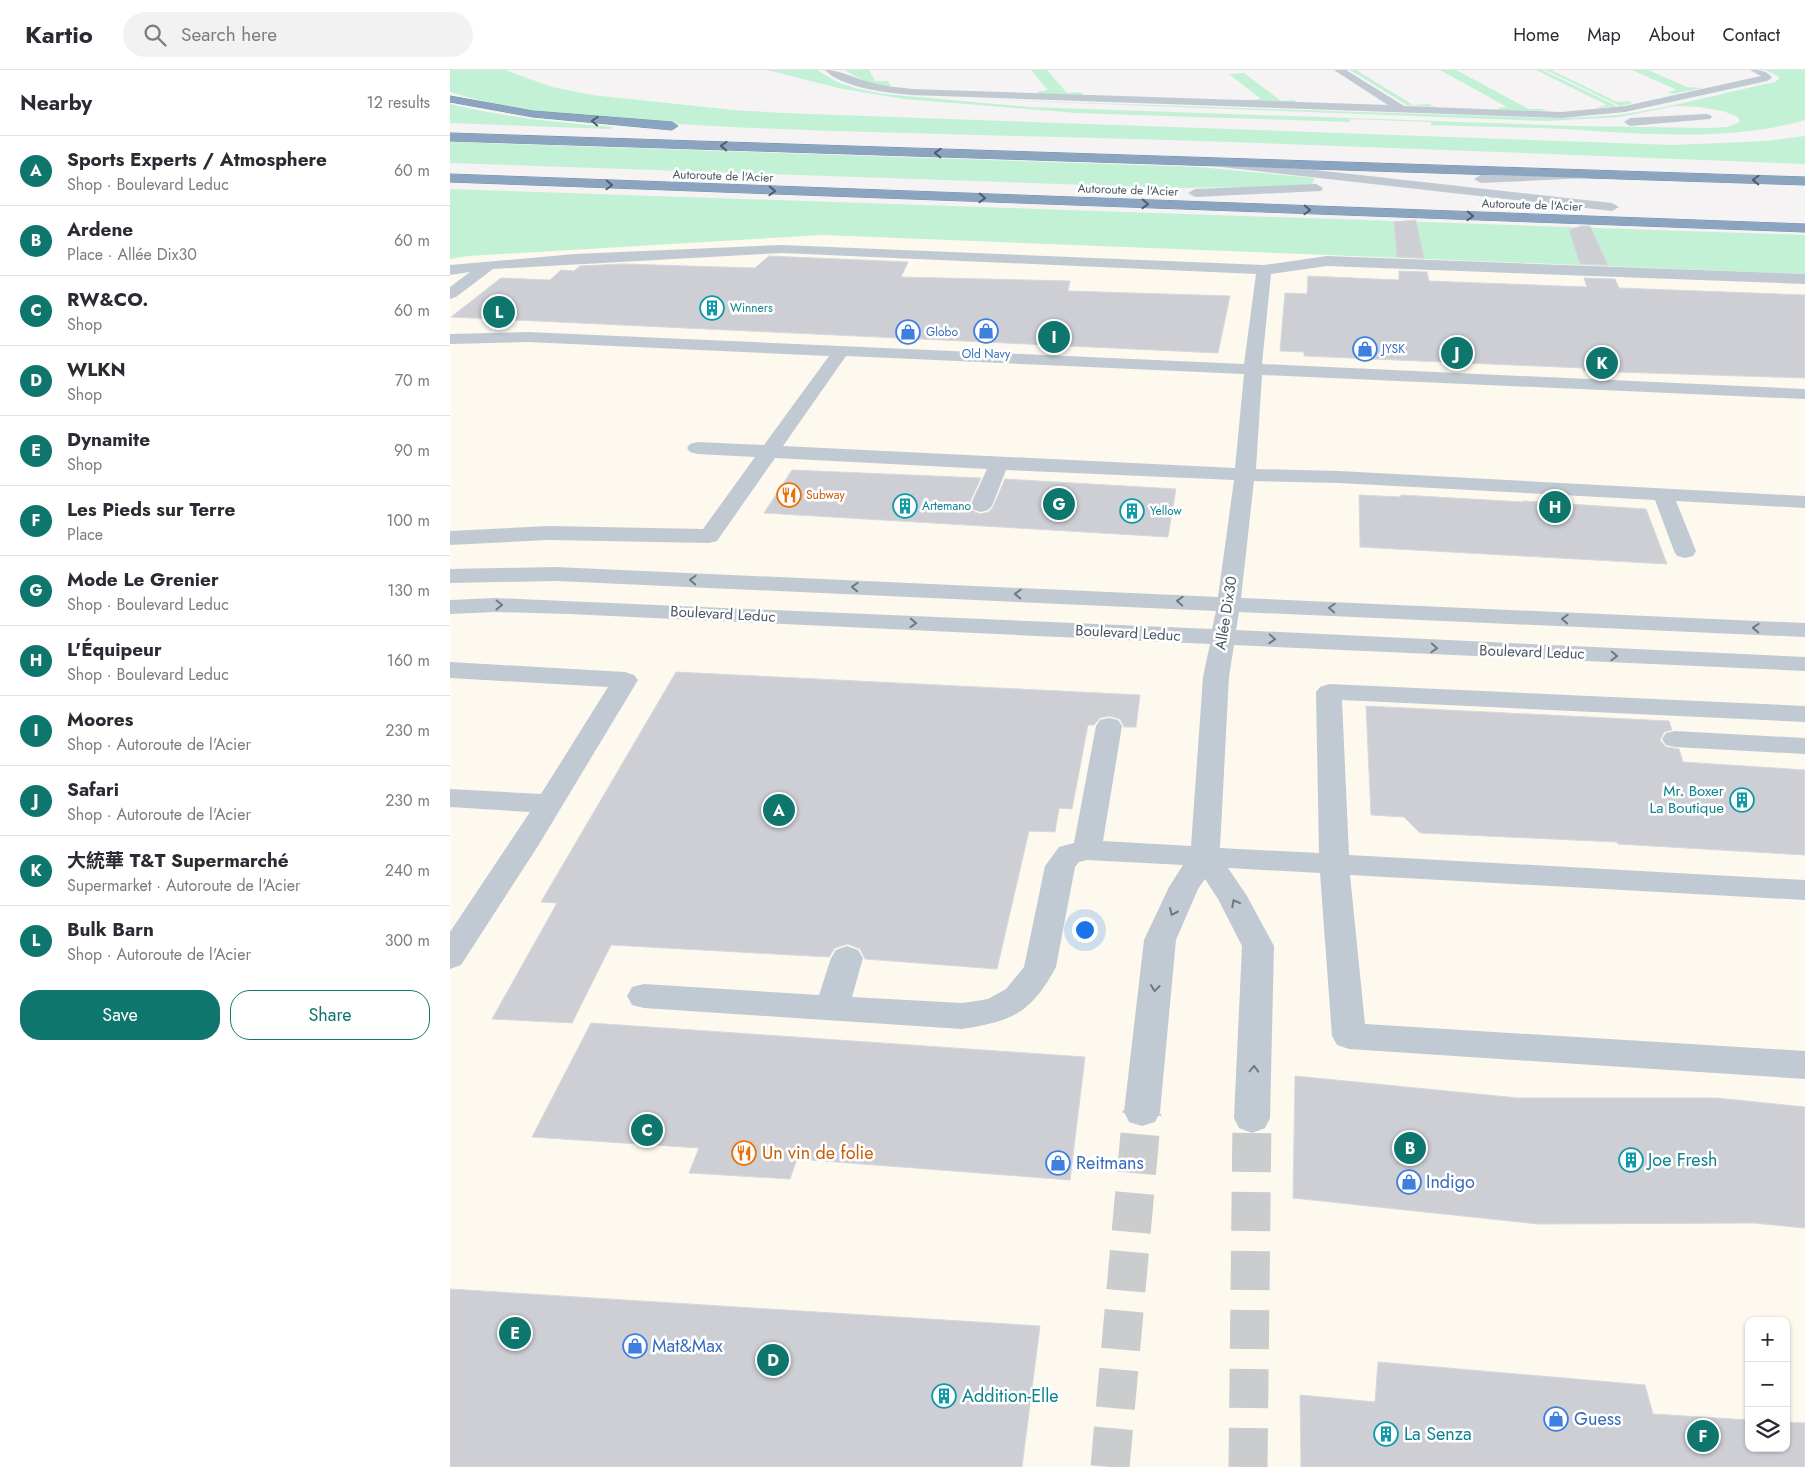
<!DOCTYPE html>
<meta charset="utf-8">
<style>
body{margin:0;font-family:Jost,"Noto Sans SC",sans-serif;background:#f2f2f3;color:#2b2b33}
.controls{position:absolute;right:15px;bottom:15px;display:grid;overflow:hidden;border-radius:10px;box-shadow:0 1px 4px #0004}
.controls button{width:45px;height:45px;display:grid;place-items:center;padding:0;border:0;border-bottom:1px solid #e1e1e2;background:#fff;color:#2b2b33;font:25px sans-serif}
.you{position:absolute;left:634px;top:859px;width:18px;height:18px;margin:-12px;border:4px solid #fff;border-radius:50%;background:#1a73e8;box-shadow:0 0 0 8px #1a73e833}
.badge{display:grid;place-items:center;width:32px;height:32px;border-radius:50%;background:#0f766e;color:#fff;font-size:16px;font-weight:700}
.pin{position:absolute;translate:-50% -50%;border:2px solid #fff;box-shadow:0 1px 5px #0006}
.list{margin:0;padding:0;list-style:none}
h2{display:flex;justify-content:space-between;align-items:center;height:65px;margin:0;padding:0 20px;font-size:21px}
h2 small{font-size:16px;font-weight:400;color:#7c7c81}
.list li{display:grid;grid-template-columns:32px 1fr auto;gap:15px;align-items:center;box-sizing:border-box;height:70px;padding:0 20px;border-top:1px solid #e1e1e2}
.list b{display:block;font-size:19px;white-space:nowrap}
.list p{margin:0;font-size:16px;white-space:nowrap;color:#7c7c81}
.list em{font-size:16px;font-style:normal;color:#7c7c81}
.actions{display:flex;gap:10px;padding:15px 20px}
.actions a{flex:1;padding:11px 0;border:1px solid #0f766e;border-radius:20px;text-align:center;font-size:18px;color:#0f766e}
.actions .main{background:#0f766e;color:#fff}
.icon{flex:none;width:28px;height:28px;fill:none;stroke:currentColor;stroke-width:2;stroke-linecap:round;stroke-linejoin:round}
.map{position:relative;flex:none;width:1355px;height:1397px;overflow:hidden}
header{display:flex;align-items:center;gap:30px;box-sizing:border-box;height:70px;padding:0 25px;background:#fff;border-bottom:1px solid #e1e1e2}
header strong{font-size:24px}
nav{display:flex;gap:28px;margin-inline-start:auto;font-size:18px}
.search{width:350px;height:45px;background:#f2f2f3;display:flex;align-items:center;gap:12px;box-sizing:border-box;padding:0 18px;border-radius:28px;color:#7c7c81;font-size:19px}
main{display:flex}
aside{flex:1;background:#fff}
.map>svg:first-child{display:block}
</style>
<header>
<strong>Kartio</strong>
<div class="search"><svg class="icon" aria-label="search" viewBox="0 0 24 24"><circle cx="10" cy="10" r="6"/><path d="M15 15l6 6"/></svg>Search here</div>
<nav><a>Home</a><a>Map</a><a>About</a><a>Contact</a></nav>
</header>
<main>
<aside>
<h2>Nearby<small>12 results</small></h2>
<ul class="list">
<li><span class="badge">A</span><div><b>Sports Experts / Atmosphere</b><p>Shop · Boulevard Leduc</p></div><em>60 m</em></li>
<li><span class="badge">B</span><div><b>Ardene</b><p>Place · Allée Dix30</p></div><em>60 m</em></li>
<li><span class="badge">C</span><div><b>RW&amp;CO.</b><p>Shop</p></div><em>60 m</em></li>
<li><span class="badge">D</span><div><b>WLKN</b><p>Shop</p></div><em>70 m</em></li>
<li><span class="badge">E</span><div><b>Dynamite</b><p>Shop</p></div><em>90 m</em></li>
<li><span class="badge">F</span><div><b>Les Pieds sur Terre</b><p>Place</p></div><em>100 m</em></li>
<li><span class="badge">G</span><div><b>Mode Le Grenier</b><p>Shop · Boulevard Leduc</p></div><em>130 m</em></li>
<li><span class="badge">H</span><div><b>L'Équipeur</b><p>Shop · Boulevard Leduc</p></div><em>160 m</em></li>
<li><span class="badge">I</span><div><b>Moores</b><p>Shop · Autoroute de l'Acier</p></div><em>230 m</em></li>
<li><span class="badge">J</span><div><b>Safari</b><p>Shop · Autoroute de l'Acier</p></div><em>230 m</em></li>
<li><span class="badge">K</span><div><b>大統華 T&amp;T Supermarché</b><p>Supermarket · Autoroute de l'Acier</p></div><em>240 m</em></li>
<li><span class="badge">L</span><div><b>Bulk Barn</b><p>Shop · Autoroute de l'Acier</p></div><em>300 m</em></li>
</ul>
<div class="actions"><a class="main">Save</a><a>Share</a></div>
</aside>
<div class="map">
<svg width="1355" height="1397" viewBox="0 0 1355 1397">
<rect width="100%" height="100%" fill="#f5f3f3"/>
<path fill="#fdf9ef" fill-rule="evenodd" d="M 0,126 L 1355,188 L 1355,1397 L 0,1397 ZM 1299,1251 L 1336,1251 L 1336,1378 L 1299,1378 Z"/>
<g fill="#c3f1d5">
<path d="M 0,0 L 55,0 L 102,17 L 142,25 L 283,40 L 333,43 L 1223,75 L 1316,71 L 1355,66 L 1355,94 C 1091,84 828,72 564,66 C 452,63 341,61 229,54 C 152,49 74,45 0,22 Z"/>
<path d="M 317,0 L 367,0 L 387,12 L 404,18 L 434,24 L 579,37 L 1127,56 L 1260,58 L 1277,57 L 1290,52 L 1288,47 L 1273,41 L 1250,37 L 1225,36 L 1170,47 L 1097,51 L 518,29 L 1098,48 C 1121,48 1144,47 1167,45 C 1220,38 1273,23 1325,12 L 1329,9 L 1328,6 L 1315,0 L 1355,0 L 1355,50 C 1288,70 1200,65 1131,60 C 1081,57 1031,57 981,55 L 981,52 L 900,49 L 900,52 L 626,43 L 454,29 L 388,18 Z"/>
<path d="M 395,0 L 419,0 L 425,11 L 438,11 L 441,16 C 424,17 409,9 395,0 Z"/>
<path d="M 581,0 L 597,0 L 617,23 L 631,22 L 633,25 L 588,24 L 587,22 L 598,20 Z"/>
<path d="M 900,0 L 906,0 L 963,35 L 979,34 L 985,37 L 957,35 Z"/>
<path d="M 990,0 L 1006,0 L 1079,39 L 1092,39 L 1097,41 L 1049,40 L 1047,38 L 1057,37 Z"/>
<path d="M 1086,0 L 1092,0 L 1167,36 L 1150,38 L 1148,37 L 1157,35 Z"/>
<path d="M 1096,0 L 1101,0 L 1167,32 L 1177,31 L 1183,33 L 1170,36 Z"/>
<path d="M 1182,0 L 1198,0 L 1237,17 L 1253,18 L 1222,24 L 1218,22 L 1227,20 Z"/>
<path d="M 794,3 L 831,31 L 844,30 L 847,33 L 800,31 L 799,30 L 811,29 L 779,4 Z"/>
<path d="M 0,34 C 53,47 108,53 163,57 L 160,59 L 0,53 Z"/>
<path d="M 0,72 L 749,97 L 864,108 L 862,116 L 726,118 L 0,93 Z"/>
<path d="M 0,119 L 1355,165 L 1355,204 L 373,165 L 18,186 L 0,189 Z"/>
</g>
<g fill="#cdcfd5" stroke="#d7d9de">
<path d="M 966,150 L 974,188 L 947,187 L 944,152 Z"/>
<path d="M 1131,156 L 1140,156 L 1158,195 L 1130,194 L 1119,160 Z"/>
<path d="M 319,186 L 458,192 L 451,207 L 620,211 L 618,221 L 780,226 L 768,283 L 1,247 L 51,208 L 100,210 L 111,200 L 124,201 L 130,196 L 173,194 L 305,198 Z"/>
<path d="M 949,201 L 977,202 L 979,211 L 1137,217 L 1134,208 L 1165,209 L 1169,218 L 1355,225 L 1355,308 L 1134,301 L 1132,298 L 854,286 L 854,282 L 830,281 L 835,223 L 857,224 L 858,206 L 949,210 Z"/>
<path d="M 342,400 L 531,408 L 518,436 L 523,441 L 530,444 L 539,442 L 543,437 L 555,409 L 726,419 L 718,467 L 314,443 Z"/>
<path d="M 909,425 L 951,427 L 951,425 L 1073,432 L 1073,431 L 1196,439 L 1217,494 L 910,477 Z"/>
<path d="M 226,602 L 690,625 L 686,657 L 674,657 L 670,649 L 659,646 L 650,648 L 644,655 L 638,655 L 622,739 L 609,738 L 605,762 L 579,761 L 547,899 L 415,889 L 410,879 L 398,874 L 385,878 L 379,887 L 161,875 L 122,953 L 42,949 L 107,833 L 91,832 Z"/>
<path d="M 916,636 L 1219,651 L 1222,660 L 1214,662 L 1210,670 L 1216,677 L 1229,679 L 1233,692 L 1355,700 L 1355,785 L 1168,774 L 1167,772 L 970,763 L 954,747 L 921,745 Z"/>
<path d="M 141,953 L 635,987 L 620,1110 L 347,1089 L 340,1109 L 239,1103 L 249,1078 L 82,1067 Z"/>
<path d="M 845,1006 L 1068,1028 L 1267,1028 L 1355,1037 L 1355,1158 L 1303,1153 L 1088,1154 L 843,1128 Z"/>
<path d="M 0,1219 L 590,1256 L 572,1397 L 0,1397 Z"/>
<path d="M 928,1292 L 1195,1315 L 1203,1344 L 1299,1350 L 1299,1378 L 1336,1378 L 1336,1352 L 1355,1353 L 1355,1397 L 851,1397 L 850,1325 L 925,1332 Z"/>
</g>
<g fill="none" stroke-linecap="round" stroke-linejoin="round">
<g stroke="#caccce" stroke-width="39" stroke-dasharray="39 20" stroke-linecap="butt">
<path d="M 660,1397 L 692,1042"/>
<path d="M 798,1397 L 802,1048"/>
</g>
<g stroke="#7690ad" stroke-width="1">
<g id="highway">
<path d="M 0,26 L 83,41 L 222,52 L 228,56 L 222,60 L 83,47 L 0,32 Z"/>
<path d="M 0,63 L 1355,107 L 1355,115 L 0,71 Z"/>
<path d="M 0,104 L 1355,154 L 1355,162 L 0,112 Z"/>
</g>
</g>
<g fill="#c1cad2" fill-rule="evenodd">
<path d="M 375,0 C 390,0 401,7 416,11 C 431,16 446,17 462,19 L 938,35 L 884,0 L 896,0 L 954,36 L 1111,42 L 1175,36 L 1311,6 L 1300,0 C 1310,0 1317,0 1322,8 L 1317,11 L 1175,42 L 1111,48 L 462,25 C 438,23 392,18 375,0 Z"/>
<path d="M 1256,44 L 1260,45 L 1262,47 L 1260,49 L 1180,56 L 1174,52 L 1180,48 Z"/>
<path d="M 766,89 L 1162,133 L 1169,137 L 1162,141 L 762,96 L 760,93 Z"/>
<path d="M 1133,101 L 1139,105 L 1138,108 L 1031,113 L 1024,109 L 1031,105 Z"/>
<path d="M 866,114 L 873,118 L 871,121 L 745,127 L 738,123 L 745,119 Z"/>
<path d="M 332,175 L 814,195 L 877,186 L 1355,204 L 1355,214 L 877,196 L 821,204 L 812,294 L 1355,319 L 1355,329 L 812,305 L 806,399 L 889,401 L 1355,426 L 1355,438 L 1226,431 L 1246,481 L 1243,486 L 1235,488 L 1227,486 L 1224,481 L 1205,430 L 889,413 L 804,411 L 791,528 L 1355,553 L 1355,567 L 789,542 L 786,560 L 1355,587 L 1355,601 L 784,575 L 779,607 L 770,778 L 869,783 L 866,622 L 870,617 L 879,614 L 1355,636 L 1355,652 L 892,630 L 899,785 L 1355,810 L 1355,830 L 900,805 L 915,954 L 1355,981 L 1355,1009 L 899,979 L 887,975 L 882,966 L 870,803 L 778,798 L 797,826 L 824,876 L 820,1048 L 815,1058 L 802,1063 L 789,1058 L 784,1048 L 792,876 L 768,829 L 755,809 L 748,819 L 726,870 L 710,1042 L 705,1052 L 692,1056 L 679,1052 L 674,1042 L 694,870 L 719,817 L 733,795 L 637,790 L 629,792 L 625,797 L 606,897 C 581,943 563,951 512,959 L 194,938 L 182,935 L 177,926 L 182,917 L 194,914 L 369,925 L 381,888 L 386,880 L 397,876 L 408,880 L 413,888 L 402,927 L 512,933 L 526,931 L 538,929 L 556,919 L 574,897 L 595,796 L 609,777 L 624,773 L 646,656 L 650,650 L 659,648 L 668,650 L 672,656 L 653,771 L 741,776 L 753,607 L 760,574 L 119,544 L 45,542 L 0,544 L 0,530 L 45,528 L 762,559 L 766,541 L 106,511 L 0,513 L 0,499 L 106,497 L 768,527 L 784,410 L 556,400 L 542,436 L 538,440 L 531,442 L 524,440 L 520,436 L 537,399 L 325,388 L 267,471 L 259,473 L 99,470 L 0,475 L 0,461 L 99,456 L 253,459 L 305,387 L 247,384 L 240,382 L 237,378 L 240,374 L 247,372 L 314,375 L 379,286 L 78,272 L 0,274 L 0,264 L 78,262 L 794,294 L 806,204 L 332,183 L 43,199 L 6,227 L 0,229 L 0,217 L 20,202 L 0,205 L 0,195 L 125,184 ZM 396,286 L 794,304 L 785,398 L 333,376 Z"/>
<path d="M 0,592 L 175,602 L 184,605 L 188,610 L 88,776 L 11,895 L 0,899 L 0,862 L 80,742 L 0,737 L 0,719 L 91,724 L 158,617 L 0,608 Z"/>
<path d="M 1225,661 L 1355,668 L 1355,684 L 1225,677 L 1216,675 L 1212,669 L 1216,663 Z"/>
</g>
<use href="#highway" fill="#8ba5c1" fill-rule="evenodd"/>
</g>
<defs><path id="oneway-chevron" d="M-2-3.5L2.5 0L-2 3.5" fill="none" stroke-width="1.6" stroke-linecap="round" stroke-linejoin="round" transform="scale(1.25)"/></defs>
<g stroke="#505e6b">
<use href="#oneway-chevron" transform="translate(145 51) rotate(-175)"/>
<use href="#oneway-chevron" transform="translate(274 76) rotate(-178)"/>
<use href="#oneway-chevron" transform="translate(488 83) rotate(-178)"/>
<use href="#oneway-chevron" transform="translate(1306 110) rotate(-178)"/>
<use href="#oneway-chevron" transform="translate(159 115) rotate(2)"/>
<use href="#oneway-chevron" transform="translate(322 121) rotate(2)"/>
<use href="#oneway-chevron" transform="translate(532 128) rotate(2)"/>
<use href="#oneway-chevron" transform="translate(695 134) rotate(2)"/>
<use href="#oneway-chevron" transform="translate(857 140) rotate(2)"/>
<use href="#oneway-chevron" transform="translate(1020 146) rotate(2)"/>
</g>
<g stroke="#6e7983">
<use href="#oneway-chevron" transform="translate(243 510) rotate(-177)"/>
<use href="#oneway-chevron" transform="translate(405 517) rotate(-178)"/>
<use href="#oneway-chevron" transform="translate(568 524) rotate(-178)"/>
<use href="#oneway-chevron" transform="translate(730 531) rotate(-177)"/>
<use href="#oneway-chevron" transform="translate(49 535) rotate(1)"/>
<use href="#oneway-chevron" transform="translate(882 538) rotate(-177)"/>
<use href="#oneway-chevron" transform="translate(1115 549) rotate(-177)"/>
<use href="#oneway-chevron" transform="translate(463 553) rotate(2)"/>
<use href="#oneway-chevron" transform="translate(1306 558) rotate(-178)"/>
<use href="#oneway-chevron" transform="translate(822 569) rotate(3)"/>
<use href="#oneway-chevron" transform="translate(984 578) rotate(3)"/>
<use href="#oneway-chevron" transform="translate(1164 586) rotate(2)"/>
<use href="#oneway-chevron" transform="translate(785 833) rotate(-118)"/>
<use href="#oneway-chevron" transform="translate(723 842) rotate(114)"/>
<use href="#oneway-chevron" transform="translate(705 918) rotate(96)"/>
<use href="#oneway-chevron" transform="translate(804 999) rotate(-88)"/>
</g>
<defs>
<g id="building-ring" transform="scale(1.25)"><circle r="9.5" fill="#fff" stroke="#0f9aa8" stroke-width="1.5"/><path d="M-4-6H4V6H1V3H-1V6H-4ZM-2.5-4.3h1.7v1.8h-1.7ZM.8-4.3h1.7v1.8H.8ZM-2.5-1h1.7V.8h-1.7ZM.8-1h1.7V.8H.8Z" fill="#0f9aa8"/></g>
<g id="shop-ring" transform="scale(1.25)"><circle r="9.5" fill="#fff" stroke="#3f7fe0" stroke-width="1.5"/><path d="M-5-2.5h2.3a2.7 3.5 0 0 1 5.4 0H5L5.5 6h-11ZM-1.5-2.5h3a1.5 2.3 0 0 0-3 0Z" fill="#3f7fe0"/></g>
<g id="restaurant-ring" transform="scale(1.25)"><circle r="9.5" fill="#fff" stroke="#e8710a" stroke-width="1.5"/><path d="M-5-6h1v4h1v-4h1v4h1v-4h1v5L-1.5 .5V6h-2V.5L-5-1ZM5-6V6H3V1.5H1.5Q1.5-4 5-6Z" fill="#e8710a"/></g>
</defs>
<g fill-rule="evenodd">
<use href="#building-ring" x="262" y="238"/>
<use href="#shop-ring" x="536" y="261"/>
<use href="#shop-ring" x="458" y="262"/>
<use href="#shop-ring" x="915" y="279"/>
<use href="#restaurant-ring" x="339" y="425"/>
<use href="#building-ring" x="455" y="436"/>
<use href="#building-ring" x="682" y="441"/>
<use href="#building-ring" x="1292" y="730"/>
<use href="#restaurant-ring" x="294" y="1083"/>
<use href="#building-ring" x="1181" y="1090"/>
<use href="#shop-ring" x="608" y="1093"/>
<use href="#shop-ring" x="959" y="1112"/>
<use href="#shop-ring" x="185" y="1276"/>
<use href="#building-ring" x="494" y="1326"/>
<use href="#shop-ring" x="1106" y="1349"/>
<use href="#building-ring" x="936" y="1364"/>
</g>
<g text-anchor="middle" dominant-baseline="central" stroke-width="5" stroke-linejoin="round" paint-order="stroke">
<g font-size="12" fill="#4a5661" stroke="#fff">
<text transform="translate(273 106) rotate(2)">Autoroute de l'Acier</text>
<text transform="translate(678 120) rotate(2)">Autoroute de l'Acier</text>
<text transform="translate(1082 135) rotate(2)">Autoroute de l'Acier</text>
</g>
<g font-size="12" fill="#0d838f" stroke="#fff" text-anchor="start">
<text x="280" y="238">Winners</text>
<text x="472" y="436">Artemano</text>
<text x="700" y="441">Yellow</text>
</g>
<g font-size="12" fill="#366cbe" stroke="#fff" text-anchor="start">
<text x="476" y="262">Globo</text>
<text x="932" y="279">JYSK</text>
<text x="536" y="284" text-anchor="middle">Old Navy</text>
</g>
<g font-size="12" fill="#c56008" stroke="#fff" text-anchor="start">
<text x="356" y="425">Subway</text>
</g>
<g font-size="15" fill="#4a5661" stroke="#fff">
<text transform="translate(776 543) rotate(-81)">Allée Dix30</text>
<text transform="translate(273 544) rotate(3)">Boulevard Leduc</text>
<text transform="translate(678 563) rotate(3)">Boulevard Leduc</text>
<text transform="translate(1082 582) rotate(2)">Boulevard Leduc</text>
</g>
<g font-size="15" fill="#0d838f" stroke="#fff" text-anchor="end">
<text x="1274" y="721">Mr. Boxer<tspan x="1274" dy="17">La Boutique</tspan></text>
</g>
<g font-size="18" fill="#c56008" stroke="#fff" text-anchor="start">
<text x="312" y="1083">Un vin de folie</text>
</g>
<g font-size="18" fill="#0d838f" stroke="#fff" text-anchor="start">
<text x="1198" y="1090">Joe Fresh</text>
<text x="512" y="1326">Addition-Elle</text>
<text x="954" y="1364">La Senza</text>
</g>
<g font-size="18" fill="#366cbe" stroke="#fff" text-anchor="start">
<text x="626" y="1093">Reitmans</text>
<text x="976" y="1112">Indigo</text>
<text x="202" y="1276">Mat&amp;Max</text>
<text x="1124" y="1349">Guess</text>
</g>
</g>
</svg>
<div class="controls">
<button>+</button>
<button>−</button>
<button><svg class="icon" aria-label="layers" viewBox="0 0 24 24"><path d="M12 4l9 5-9 5-9-5zM3 14l9 5 9-5"/></svg></button>
</div>
<div class="you"></div>
<div class="pin badge" style="left:329px;top:740px">A</div>
<div class="pin badge" style="left:960px;top:1078px">B</div>
<div class="pin badge" style="left:197px;top:1060px">C</div>
<div class="pin badge" style="left:323px;top:1290px">D</div>
<div class="pin badge" style="left:65px;top:1263px">E</div>
<div class="pin badge" style="left:1253px;top:1366px">F</div>
<div class="pin badge" style="left:609px;top:434px">G</div>
<div class="pin badge" style="left:1105px;top:437px">H</div>
<div class="pin badge" style="left:604px;top:267px">I</div>
<div class="pin badge" style="left:1007px;top:283px">J</div>
<div class="pin badge" style="left:1152px;top:293px">K</div>
<div class="pin badge" style="left:49px;top:242px">L</div>
</div>
</main>
